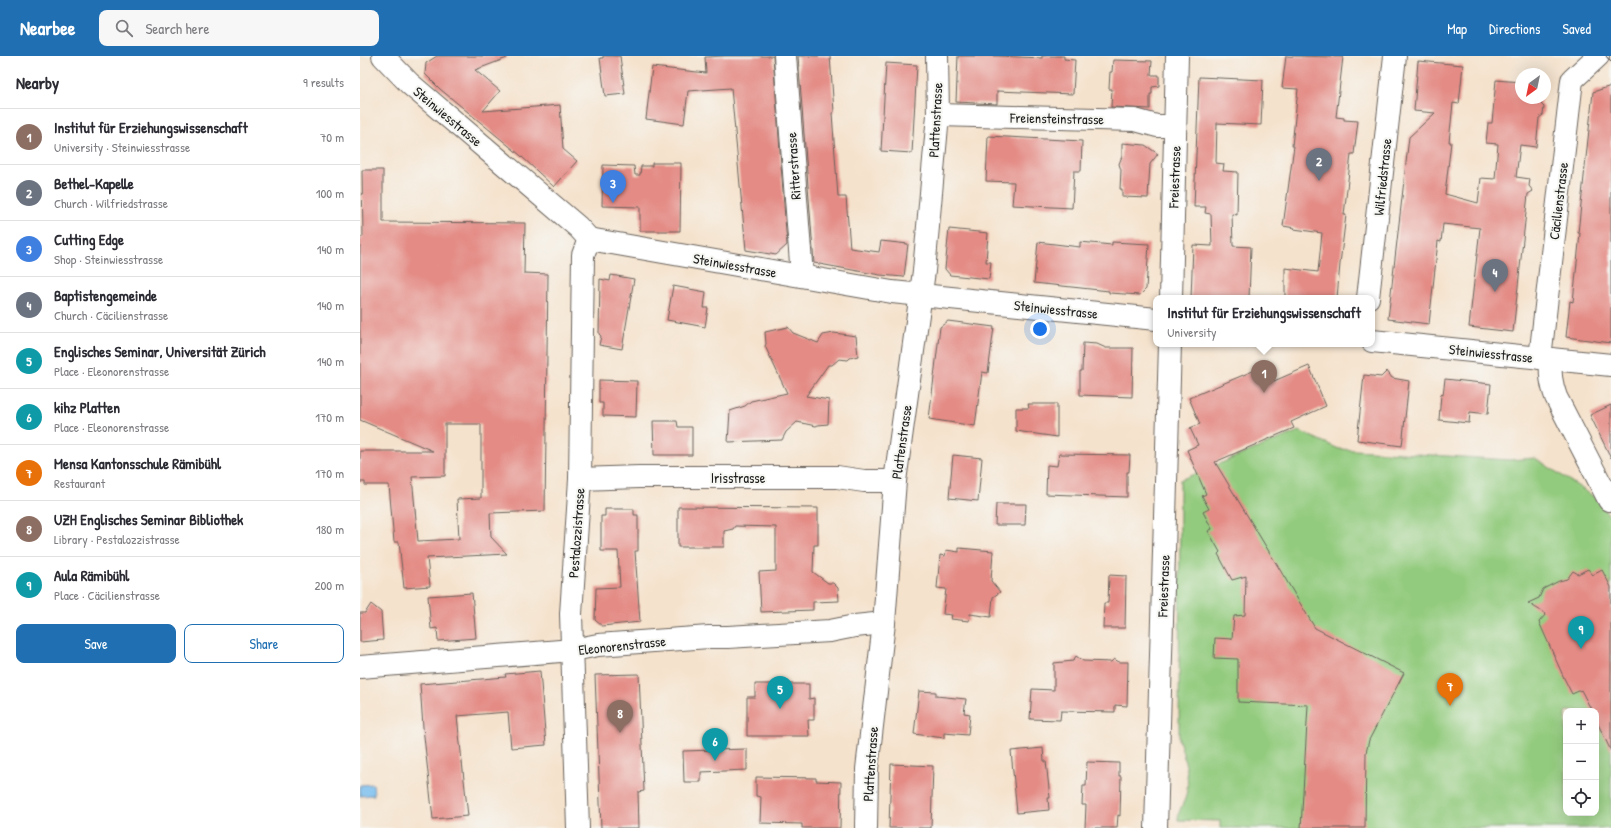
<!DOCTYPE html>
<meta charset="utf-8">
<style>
body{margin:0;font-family:"Patrick Hand",sans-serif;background:#f7f7f7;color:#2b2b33}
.controls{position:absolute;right:12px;bottom:12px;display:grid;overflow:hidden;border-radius:8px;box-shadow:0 4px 16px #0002}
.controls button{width:36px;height:36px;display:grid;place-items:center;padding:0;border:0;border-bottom:1px solid #e1e1e2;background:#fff;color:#2b2b33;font:20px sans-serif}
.compass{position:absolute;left:1155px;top:12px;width:36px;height:36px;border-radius:50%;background:#fff;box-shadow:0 4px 16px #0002;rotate:213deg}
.you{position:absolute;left:680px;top:273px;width:14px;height:14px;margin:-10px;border:3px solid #fff;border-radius:50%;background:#1a73e8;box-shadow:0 0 0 6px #1a73e833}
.badge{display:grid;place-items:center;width:26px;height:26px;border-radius:50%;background:#1f6fb2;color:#fff;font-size:13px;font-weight:700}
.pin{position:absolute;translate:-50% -33px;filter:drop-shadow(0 1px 2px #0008)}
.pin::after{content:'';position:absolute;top:21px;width:14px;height:12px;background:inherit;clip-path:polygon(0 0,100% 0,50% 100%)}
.popup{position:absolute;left:793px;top:239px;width:222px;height:52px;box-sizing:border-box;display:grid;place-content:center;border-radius:8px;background:#fff;filter:drop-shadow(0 1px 3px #0005);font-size:13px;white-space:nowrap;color:#7c7c81}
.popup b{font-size:15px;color:#2b2b33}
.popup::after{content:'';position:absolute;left:50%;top:100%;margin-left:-8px;border:8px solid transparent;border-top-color:#fff}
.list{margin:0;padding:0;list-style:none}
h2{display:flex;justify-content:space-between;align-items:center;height:52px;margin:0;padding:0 16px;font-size:17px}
h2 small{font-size:13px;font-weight:400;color:#7c7c81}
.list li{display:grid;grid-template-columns:26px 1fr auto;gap:12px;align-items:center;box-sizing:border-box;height:56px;padding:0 16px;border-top:1px solid #e1e1e2}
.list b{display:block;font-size:15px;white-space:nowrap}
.list p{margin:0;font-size:13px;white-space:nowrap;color:#7c7c81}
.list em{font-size:13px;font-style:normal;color:#7c7c81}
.actions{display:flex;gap:8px;padding:12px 16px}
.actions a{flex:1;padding:9px 0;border:1px solid #1f6fb2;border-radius:8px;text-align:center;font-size:14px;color:#1f6fb2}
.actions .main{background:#1f6fb2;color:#fff}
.icon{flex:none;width:22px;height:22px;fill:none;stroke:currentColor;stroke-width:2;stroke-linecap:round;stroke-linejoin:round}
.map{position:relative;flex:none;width:1251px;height:772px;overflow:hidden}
header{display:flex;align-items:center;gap:24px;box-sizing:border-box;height:56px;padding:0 20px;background:#1f6fb2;color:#fff}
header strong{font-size:19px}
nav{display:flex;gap:22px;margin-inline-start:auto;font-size:14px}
.search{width:280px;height:36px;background:#f7f7f7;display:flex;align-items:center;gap:10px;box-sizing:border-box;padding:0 14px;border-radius:8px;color:#7c7c81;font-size:15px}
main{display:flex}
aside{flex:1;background:#fff}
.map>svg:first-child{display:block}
</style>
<header>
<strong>Nearbee</strong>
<div class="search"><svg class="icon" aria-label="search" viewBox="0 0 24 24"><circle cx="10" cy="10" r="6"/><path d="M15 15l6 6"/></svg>Search here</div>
<nav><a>Map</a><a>Directions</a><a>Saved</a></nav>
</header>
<main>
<aside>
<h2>Nearby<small>9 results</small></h2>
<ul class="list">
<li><span class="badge" style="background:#8d6e63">1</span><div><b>Institut für Erziehungswissenschaft</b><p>University · Steinwiesstrasse</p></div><em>70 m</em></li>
<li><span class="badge" style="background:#6b7280">2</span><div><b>Bethel-Kapelle</b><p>Church · Wilfriedstrasse</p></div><em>100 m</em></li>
<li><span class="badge" style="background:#3f7fe0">3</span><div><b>Cutting Edge</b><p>Shop · Steinwiesstrasse</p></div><em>140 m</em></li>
<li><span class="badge" style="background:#6b7280">4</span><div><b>Baptistengemeinde</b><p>Church · Cäcilienstrasse</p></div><em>140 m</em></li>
<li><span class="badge" style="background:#0f9aa8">5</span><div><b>Englisches Seminar, Universität Zürich</b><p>Place · Eleonorenstrasse</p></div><em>140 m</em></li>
<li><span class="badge" style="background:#0f9aa8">6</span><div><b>kihz Platten</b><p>Place · Eleonorenstrasse</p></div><em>170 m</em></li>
<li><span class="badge" style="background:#e8710a">7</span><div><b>Mensa Kantonsschule Rämibühl</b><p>Restaurant</p></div><em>170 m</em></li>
<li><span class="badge" style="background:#8d6e63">8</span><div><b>UZH Englisches Seminar Bibliothek</b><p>Library · Pestalozzistrasse</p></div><em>180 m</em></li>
<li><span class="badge" style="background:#0f9aa8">9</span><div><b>Aula Rämibühl</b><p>Place · Cäcilienstrasse</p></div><em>200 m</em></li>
</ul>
<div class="actions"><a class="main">Save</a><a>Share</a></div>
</aside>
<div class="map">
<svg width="1251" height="772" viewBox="0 0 1251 772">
<rect width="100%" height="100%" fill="#f6f6f2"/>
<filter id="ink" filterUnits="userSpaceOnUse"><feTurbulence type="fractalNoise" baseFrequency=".025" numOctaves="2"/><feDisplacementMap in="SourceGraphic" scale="8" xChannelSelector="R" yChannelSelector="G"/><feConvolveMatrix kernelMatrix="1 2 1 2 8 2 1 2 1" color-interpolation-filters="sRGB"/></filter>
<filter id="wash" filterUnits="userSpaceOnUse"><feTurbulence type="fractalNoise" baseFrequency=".012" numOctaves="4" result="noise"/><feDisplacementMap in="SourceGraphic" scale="16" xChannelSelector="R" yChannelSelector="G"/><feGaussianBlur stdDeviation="0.9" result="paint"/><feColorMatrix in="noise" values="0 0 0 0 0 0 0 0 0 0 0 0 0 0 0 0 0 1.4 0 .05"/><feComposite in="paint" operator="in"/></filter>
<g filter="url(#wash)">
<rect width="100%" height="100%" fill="#f5e2cc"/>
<path fill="#93cb7e" stroke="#58744d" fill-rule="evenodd" d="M 939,375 L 979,393 L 1149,404 L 1175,402 L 1236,442 L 1251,462 L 1251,772 L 860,772 L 860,765 L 818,764 C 818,756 822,750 825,743 C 831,724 825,703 819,684 L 820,424 ZM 1206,655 L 1236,655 L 1236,757 L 1206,757 Z"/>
<path fill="#78bdef" stroke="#4a6c86" d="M 13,728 L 14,739 L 0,740 L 0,729 Z"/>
<g id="blocks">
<g fill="#e48b85" fill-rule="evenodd">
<path d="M 77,0 L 147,0 L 147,2 L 115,14 L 140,35 L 123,55 L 200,49 L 203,93 L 217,105 L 194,131 L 160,99 L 80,33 L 65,18 L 66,7 Z"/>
<path d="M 243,0 L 260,0 L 265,38 L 245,40 L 240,2 L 243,2 Z"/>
<path d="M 366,0 L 413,0 L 427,189 L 416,199 L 386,194 L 371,32 L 328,35 L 324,68 L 286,63 L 292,11 L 346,17 L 345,1 Z"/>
<path d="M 438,0 L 470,0 L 474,56 L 472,57 L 478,141 L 486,141 L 490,192 L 519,196 L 521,185 L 548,188 L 544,221 L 520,219 L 454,207 Z"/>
<path d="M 598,0 L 638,0 L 682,2 L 682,0 L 704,0 L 704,3 L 715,4 L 713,38 L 637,35 L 637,48 L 596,46 Z"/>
<path d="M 926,0 L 983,1 L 976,61 L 984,62 L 984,64 L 998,65 L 994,98 L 991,98 L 984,159 L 986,159 L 980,208 L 977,242 L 925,242 L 925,212 L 958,216 L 962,177 L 934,173 L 935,172 L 923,170 L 934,90 L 932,90 L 938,33 L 922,32 Z"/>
<path d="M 753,4 L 792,5 L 791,19 L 799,19 L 799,30 L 792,31 L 792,38 L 790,38 L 790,53 L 751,51 L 752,33 L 749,33 L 750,16 L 752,16 Z"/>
<path d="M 1058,5 L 1103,9 L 1099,48 L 1093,47 L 1089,86 L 1091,86 L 1085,138 L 1118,147 L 1121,122 L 1135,123 L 1138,88 L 1126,87 L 1128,67 L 1132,67 L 1136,24 L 1161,26 L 1161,42 L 1182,42 L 1181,48 L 1184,51 L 1183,59 L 1179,62 L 1176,91 L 1160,89 L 1156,121 L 1170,123 L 1169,130 L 1173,135 L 1168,138 L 1153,276 L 1109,271 L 1120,172 L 1083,168 L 1081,186 L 1078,185 L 1069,268 L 1028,263 L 1049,81 L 1075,57 L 1054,55 Z"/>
<path d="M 526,7 L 557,9 L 552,97 L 521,95 Z"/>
<path d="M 839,21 L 903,24 L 901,69 L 857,67 L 856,107 L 864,108 L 863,115 L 878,116 L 877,159 L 872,158 L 873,190 L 891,191 L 889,242 L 831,242 L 833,189 L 852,190 L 851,158 L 845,157 L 846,151 L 834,151 Z"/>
<path d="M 1251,30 L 1251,287 L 1206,281 L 1210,245 L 1213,246 L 1220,177 L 1218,177 L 1233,36 Z"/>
<path d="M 628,80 L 722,85 L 721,115 L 714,115 L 712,152 L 652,149 L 654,126 L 626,125 Z"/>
<path d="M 762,87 L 785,89 L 798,98 L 790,108 L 788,142 L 762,141 L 762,133 L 760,133 L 761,114 L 759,108 L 762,100 Z"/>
<path d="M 292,107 L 321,107 L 320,175 L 280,175 L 280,151 L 242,150 L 243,109 L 274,110 L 275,119 L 280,119 L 281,110 L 292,110 Z"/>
<path d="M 2,114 L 23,114 L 23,166 L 165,167 L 164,217 L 188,218 L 185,455 L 130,457 L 131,481 L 147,498 L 67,502 L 70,530 L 44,532 L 39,486 L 34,486 L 29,429 L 5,429 L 5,426 L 0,426 L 0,395 L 73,395 L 0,364 L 0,181 L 3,181 ZM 85,368 L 121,368 L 121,442 L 97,443 L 99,483 L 58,485 L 52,421 L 85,420 Z"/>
<path d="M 589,173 L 628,177 L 626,206 L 631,206 L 629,223 L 590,219 L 585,213 Z"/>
<path d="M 678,186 L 720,191 L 720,186 L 752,189 L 752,186 L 789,188 L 786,233 L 780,239 L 749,237 L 749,235 L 674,227 Z"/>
<path d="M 251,219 L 274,223 L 262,293 L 239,289 L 241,280 L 239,278 L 240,223 L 250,225 Z"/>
<path d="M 313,230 L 346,236 L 344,252 L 348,252 L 345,271 L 307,264 Z"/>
<path d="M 588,265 L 634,271 L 628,317 L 622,316 L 615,370 L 569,363 L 580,271 Z"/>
<path d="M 428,271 L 433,277 L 458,287 L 463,279 L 474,277 L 496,280 L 498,300 L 490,302 L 488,304 L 479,303 L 472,309 L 468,309 L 446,340 L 469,344 L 468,368 L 458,369 L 456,370 L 437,366 L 426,376 L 422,384 L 368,386 L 370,355 L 385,350 L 391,345 L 427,337 L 405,290 L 406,288 L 405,276 Z"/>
<path d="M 723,287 L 737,288 L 746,292 L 773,292 L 772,341 L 720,339 L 720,315 L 722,315 Z"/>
<path d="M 907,309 L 914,325 L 949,310 L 966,350 L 931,366 L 934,372 L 855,406 L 955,572 L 1044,617 L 1009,684 L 1006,697 L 1005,772 L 941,772 L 948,649 L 878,646 L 878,603 L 854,602 L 855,582 L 872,583 L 874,560 L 885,559 L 886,520 L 872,524 L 858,498 L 860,496 L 848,475 L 852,473 L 843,456 L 849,453 L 842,440 L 846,438 L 827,394 L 838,389 L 830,372 L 840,368 L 829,342 Z"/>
<path d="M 1027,315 L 1032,322 L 1049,325 L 1042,390 L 997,384 L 1004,319 L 1021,321 Z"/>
<path d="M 1085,323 L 1131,328 L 1128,358 L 1110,356 L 1109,367 L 1079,364 L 1081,338 L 1083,339 Z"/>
<path d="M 239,324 L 277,325 L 276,361 L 243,360 L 243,347 L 239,347 Z"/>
<path d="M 668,348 L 697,348 L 697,381 L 656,375 L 656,352 L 669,352 Z"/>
<path d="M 1251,349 L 1251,402 L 1230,359 Z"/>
<path d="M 293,365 L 317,365 L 318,371 L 332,371 L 332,399 L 294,399 Z"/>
<path d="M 699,398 L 770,399 L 769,416 L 767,416 L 767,441 L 686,438 L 687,409 L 697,410 Z"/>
<path d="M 593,399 L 622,402 L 618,445 L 589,442 Z"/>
<path d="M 636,448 L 666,448 L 665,469 L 635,469 Z"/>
<path d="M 318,451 L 458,452 L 458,489 L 454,489 L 453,516 L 468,527 L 473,527 L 478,532 L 479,545 L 453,546 L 453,554 L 401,556 L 399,516 L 416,515 L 416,471 L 375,470 L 373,473 L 364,475 L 364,491 L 318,491 Z"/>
<path d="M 245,453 L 274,453 L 274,459 L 278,459 L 278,495 L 275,495 L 280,566 L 242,570 L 235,564 L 236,532 L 260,531 L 258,495 L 241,495 L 241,460 L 245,460 Z"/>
<path d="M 599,492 L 633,495 L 631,525 L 640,536 L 633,541 L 631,561 L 610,558 L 609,565 L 591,563 L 592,559 L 583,558 L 586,533 L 577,532 L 580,499 L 585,500 L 586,494 L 599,496 Z"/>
<path d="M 1228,513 L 1233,519 L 1242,514 L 1251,531 L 1251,695 L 1236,664 L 1236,655 L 1232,655 L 1221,634 L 1212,638 L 1204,622 L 1179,566 L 1186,558 L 1168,547 L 1179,542 L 1183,533 L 1199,525 L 1207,523 L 1213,515 L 1218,518 Z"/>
<path d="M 749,519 L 766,520 L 765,572 L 743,572 L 744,547 L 748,547 Z"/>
<path d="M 112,537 L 116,582 L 78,585 L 77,572 L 71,573 L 68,540 Z"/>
<path d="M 11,548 L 21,556 L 23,584 L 0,586 L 0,557 L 5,557 Z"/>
<path d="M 716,600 L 723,605 L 751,606 L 754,603 L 759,606 L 768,606 L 767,650 L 755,649 L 755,656 L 701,655 L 700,664 L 670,663 L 672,633 L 694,634 L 694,607 L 713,605 Z"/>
<path d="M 180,615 L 186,689 L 151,692 L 148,656 L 97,660 L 108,760 L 73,763 L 63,671 L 60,628 L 146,621 L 145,618 Z"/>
<path d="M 279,618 L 284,735 L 278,736 L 279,772 L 241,772 L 235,619 Z"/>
<path d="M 395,628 L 449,628 L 449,643 L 454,642 L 454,664 L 448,664 L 449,680 L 387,680 L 387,641 L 395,641 Z"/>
<path d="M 559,635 L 576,636 L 576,640 L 606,643 L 604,657 L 610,658 L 608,679 L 584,677 L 584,682 L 554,678 Z"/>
<path d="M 683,692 L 684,705 L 686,705 L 690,742 L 688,742 L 689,754 L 657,757 L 651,695 Z"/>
<path d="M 387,693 L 387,714 L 341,716 L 341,726 L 324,726 L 323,695 Z"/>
<path d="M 727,706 L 759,707 L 759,720 L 761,720 L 760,760 L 758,759 L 757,772 L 725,772 L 726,749 L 722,749 L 723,730 L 726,730 Z"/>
<path d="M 531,708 L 573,710 L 571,772 L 529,772 Z"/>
<path d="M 396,721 L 456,722 L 456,725 L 481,726 L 480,772 L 442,772 L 442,768 L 400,767 L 401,741 L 396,740 Z"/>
</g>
</g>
</g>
<g filter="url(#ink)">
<use href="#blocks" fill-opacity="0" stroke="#68615a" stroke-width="1"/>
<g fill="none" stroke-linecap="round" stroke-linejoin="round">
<g stroke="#68615a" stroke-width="24">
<g id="street">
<path d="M 23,0 L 50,28 L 218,171 L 229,183 L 532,236 L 796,263"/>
<path d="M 425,0 L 442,220"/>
<path d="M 578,59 L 775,64 L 797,70 L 815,70"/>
<path d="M 811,242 L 817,0"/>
<path d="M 1008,242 L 1035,0"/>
<path d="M 1012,285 L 1251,309"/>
<path d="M 1180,302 L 1212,24 L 1238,0"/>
<path d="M 1191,303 C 1190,318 1191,327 1196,341 L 1249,444"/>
<path d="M 220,423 L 279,421 L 477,421 L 504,425 L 535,425"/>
<path d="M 0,611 L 213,594 L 238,589 L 349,581 L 368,581 L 470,575 L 495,570 L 524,567"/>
<path d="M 218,772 L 211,558 L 220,423 L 223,199 L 229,183"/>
<path d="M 506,772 L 507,713 L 524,567 L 535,425 L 564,215 L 578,59 L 577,0"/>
<path d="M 796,772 L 810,288"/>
</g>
</g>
<use href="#street" stroke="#fff" stroke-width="22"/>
<path stroke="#1c1c1c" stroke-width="1" d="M 1246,0 L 1251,6"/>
</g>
</g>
<g text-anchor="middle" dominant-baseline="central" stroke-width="4" stroke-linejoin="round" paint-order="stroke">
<g font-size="14" fill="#1c1c1c" stroke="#f6f6f2">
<text transform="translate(88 60) rotate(40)">Steinwiesstrasse</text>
<text transform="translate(697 62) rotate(1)">Freiensteinstrasse</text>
<text transform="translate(575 64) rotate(-87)">Plattenstrasse</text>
<text transform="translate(433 110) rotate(-94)">Ritterstrasse</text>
<text transform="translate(814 121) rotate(-88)">Freiestrasse</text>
<text transform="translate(1022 121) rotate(-84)">Wilfriedstrasse</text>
<text transform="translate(1198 145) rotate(-83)">Cäcilienstrasse</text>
<text transform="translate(375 209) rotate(10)">Steinwiesstrasse</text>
<text transform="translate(696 253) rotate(6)">Steinwiesstrasse</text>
<text transform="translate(1131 297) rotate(6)">Steinwiesstrasse</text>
<text transform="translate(541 386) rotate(-82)">Plattenstrasse</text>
<text x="378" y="421">Irisstrasse</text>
<text transform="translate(216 477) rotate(-86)">Pestalozzistrasse</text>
<text transform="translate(803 530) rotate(-88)">Freiestrasse</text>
<text transform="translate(262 589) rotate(-6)">Eleonorenstrasse</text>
<text transform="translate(510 708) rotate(-86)">Plattenstrasse</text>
</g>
</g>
</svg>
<div class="controls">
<button>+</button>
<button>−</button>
<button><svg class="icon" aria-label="locate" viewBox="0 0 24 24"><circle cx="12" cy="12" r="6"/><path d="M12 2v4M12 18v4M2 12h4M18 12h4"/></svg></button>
</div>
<svg class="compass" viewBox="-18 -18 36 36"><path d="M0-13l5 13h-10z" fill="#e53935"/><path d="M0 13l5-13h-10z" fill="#7c7c81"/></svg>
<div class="you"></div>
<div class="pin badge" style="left:904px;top:337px;background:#8d6e63">1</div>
<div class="popup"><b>Institut für Erziehungswissenschaft</b>University</div>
<div class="pin badge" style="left:959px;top:125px;background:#6b7280">2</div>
<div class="pin badge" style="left:253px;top:147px;background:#3f7fe0">3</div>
<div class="pin badge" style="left:1135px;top:236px;background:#6b7280">4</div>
<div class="pin badge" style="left:420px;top:653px;background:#0f9aa8">5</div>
<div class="pin badge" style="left:355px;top:705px;background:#0f9aa8">6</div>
<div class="pin badge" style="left:1090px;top:650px;background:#e8710a">7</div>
<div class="pin badge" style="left:260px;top:677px;background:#8d6e63">8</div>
<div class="pin badge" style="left:1221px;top:593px;background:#0f9aa8">9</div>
</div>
</main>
